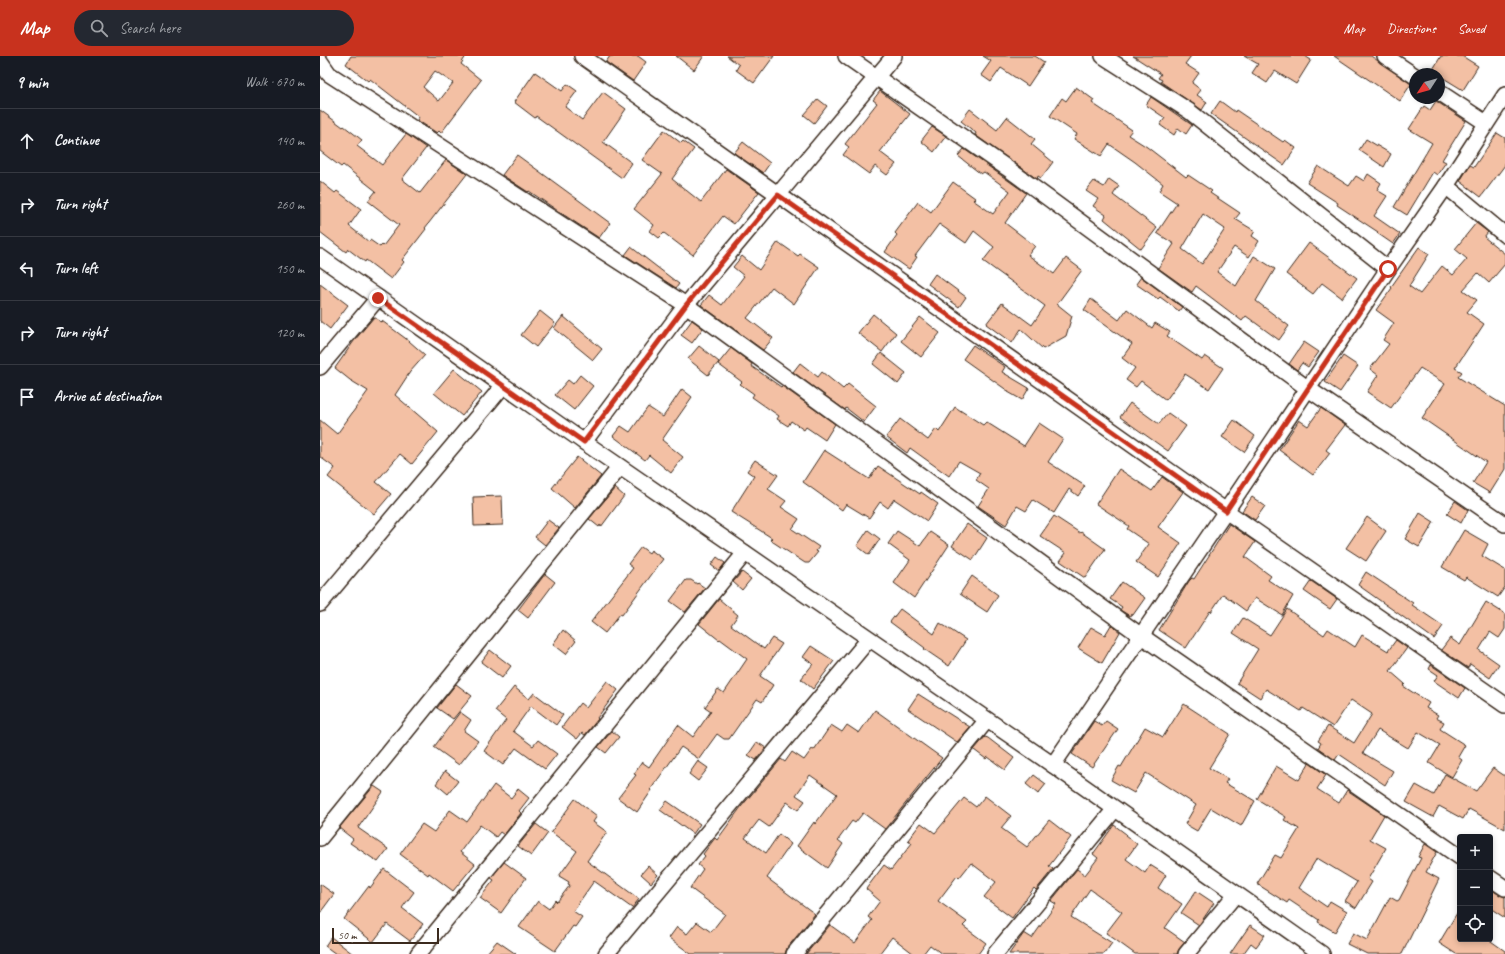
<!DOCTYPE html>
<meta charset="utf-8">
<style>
body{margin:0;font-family:Caveat,sans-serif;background:#242831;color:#f1f3f6}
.controls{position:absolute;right:12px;bottom:12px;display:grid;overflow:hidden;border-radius:4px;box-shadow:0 2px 6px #0003}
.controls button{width:36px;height:36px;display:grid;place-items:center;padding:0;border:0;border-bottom:1px solid #363941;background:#171b24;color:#f1f3f6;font:20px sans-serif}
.compass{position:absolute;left:1089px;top:12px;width:36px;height:36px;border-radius:50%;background:#171b24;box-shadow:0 2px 6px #0003;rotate:234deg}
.scale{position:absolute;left:12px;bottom:10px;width:107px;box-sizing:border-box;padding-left:4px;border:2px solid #3b2a1e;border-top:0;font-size:11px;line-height:14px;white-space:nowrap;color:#3b2a1e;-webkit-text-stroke:3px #fff;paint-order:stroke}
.stop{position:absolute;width:12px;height:12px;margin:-9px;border:3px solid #c8321e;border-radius:50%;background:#fff}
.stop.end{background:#c8321e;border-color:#fff;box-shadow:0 1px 4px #0008}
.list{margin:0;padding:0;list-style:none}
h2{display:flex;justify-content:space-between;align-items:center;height:52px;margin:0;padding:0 16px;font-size:17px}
h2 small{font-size:13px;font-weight:400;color:#9ea1a6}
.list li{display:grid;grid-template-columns:26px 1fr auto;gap:12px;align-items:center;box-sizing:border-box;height:64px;padding:0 16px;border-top:1px solid #363941}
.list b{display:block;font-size:15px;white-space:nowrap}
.list em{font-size:13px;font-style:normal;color:#9ea1a6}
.icon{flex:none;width:22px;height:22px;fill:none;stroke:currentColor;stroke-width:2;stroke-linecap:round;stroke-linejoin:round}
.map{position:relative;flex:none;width:1185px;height:898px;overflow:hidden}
header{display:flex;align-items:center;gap:24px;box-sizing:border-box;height:56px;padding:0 20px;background:#c8321e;color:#fff}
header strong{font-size:19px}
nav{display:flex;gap:22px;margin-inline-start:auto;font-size:14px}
.search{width:280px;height:36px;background:#242831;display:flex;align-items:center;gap:10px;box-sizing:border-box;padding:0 14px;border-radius:22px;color:#9ea1a6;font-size:15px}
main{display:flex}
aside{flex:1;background:#171b24}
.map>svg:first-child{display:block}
</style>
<header>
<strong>Map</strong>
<div class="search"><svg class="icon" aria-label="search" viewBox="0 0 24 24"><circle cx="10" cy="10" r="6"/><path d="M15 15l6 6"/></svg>Search here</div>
<nav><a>Map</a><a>Directions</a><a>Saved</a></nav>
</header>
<main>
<aside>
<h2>9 min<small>Walk · 670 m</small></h2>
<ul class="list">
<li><svg class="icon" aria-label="ahead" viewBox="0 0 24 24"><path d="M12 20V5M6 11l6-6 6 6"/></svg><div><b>Continue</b></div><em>140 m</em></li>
<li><svg class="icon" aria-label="right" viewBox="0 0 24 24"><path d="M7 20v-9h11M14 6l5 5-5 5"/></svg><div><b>Turn right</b></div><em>260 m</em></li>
<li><svg class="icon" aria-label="left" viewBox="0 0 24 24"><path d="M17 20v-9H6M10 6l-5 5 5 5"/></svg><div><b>Turn left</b></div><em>150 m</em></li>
<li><svg class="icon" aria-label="right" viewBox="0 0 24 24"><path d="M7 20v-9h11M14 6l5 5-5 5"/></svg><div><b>Turn right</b></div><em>120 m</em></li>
<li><svg class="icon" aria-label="arrive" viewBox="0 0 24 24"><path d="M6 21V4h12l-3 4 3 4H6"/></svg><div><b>Arrive at destination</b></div></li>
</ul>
</aside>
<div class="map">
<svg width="1185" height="898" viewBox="0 0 1185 898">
<rect width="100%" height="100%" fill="#fff"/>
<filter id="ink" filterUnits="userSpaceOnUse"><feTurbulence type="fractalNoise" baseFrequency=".025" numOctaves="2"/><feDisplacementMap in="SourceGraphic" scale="8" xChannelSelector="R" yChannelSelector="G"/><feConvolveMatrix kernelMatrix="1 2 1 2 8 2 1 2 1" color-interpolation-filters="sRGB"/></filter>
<g filter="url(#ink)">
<g fill="#f3c0a4" stroke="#3b2a1e" fill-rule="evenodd">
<path d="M 31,0 L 146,0 L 141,8 L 161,24 L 121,77 L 119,75 L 117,77 L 97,64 L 99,61 L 50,23 L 48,25 L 26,8 ZM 115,15 L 133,27 L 119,45 L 103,31 Z"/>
<path d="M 290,0 L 318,0 L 326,6 L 313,25 L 286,6 Z"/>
<path d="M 356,0 L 384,0 L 374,14 Z"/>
<path d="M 407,0 L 454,0 L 434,27 L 416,14 L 419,9 Z"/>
<path d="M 663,0 L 715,0 L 724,6 L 708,30 L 681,12 L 671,26 L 661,19 L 671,5 Z"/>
<path d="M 813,0 L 871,0 L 865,8 L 879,17 L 872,27 L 881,34 L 877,39 L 887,46 L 882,54 L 841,26 L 842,24 L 838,22 L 841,18 Z"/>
<path d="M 924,0 L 985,0 L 991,4 L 976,28 L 955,15 L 947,27 L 932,17 L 938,8 Z"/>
<path d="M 1014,0 L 1051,0 L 1091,28 L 1080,45 Z"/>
<path d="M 1121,0 L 1142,0 L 1158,10 L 1143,34 L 1112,15 Z"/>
<path d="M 215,16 L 242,35 L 247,28 L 257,35 L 245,51 L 262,64 L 283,36 L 306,53 L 283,86 L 312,107 L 302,122 L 216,60 L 215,62 L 194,46 Z"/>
<path d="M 756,31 L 774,44 L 772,47 L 812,74 L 808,79 L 827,91 L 866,121 L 868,119 L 892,135 L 890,137 L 920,157 L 915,163 L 935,175 L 932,180 L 939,185 L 929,201 L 914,191 L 897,216 L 916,230 L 934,200 L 955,213 L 936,245 L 969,270 L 959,284 L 926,260 L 922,265 L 876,230 L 872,236 L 838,212 L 854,188 L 837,177 L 857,147 L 839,135 L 843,128 L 815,106 L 789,88 L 781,100 L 754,83 L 757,78 L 730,60 L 742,42 L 746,45 ZM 883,158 L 905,173 L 882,208 L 862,193 Z"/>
<path d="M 560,35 L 590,58 L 560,96 L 576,108 L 567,119 L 555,110 L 549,118 L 523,99 L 529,91 L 525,88 L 557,47 L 553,44 Z"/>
<path d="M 831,41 L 872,69 L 866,78 L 858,72 L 854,79 L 840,69 L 845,62 L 826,49 Z"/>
<path d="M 498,43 L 507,50 L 494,67 L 484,59 Z"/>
<path d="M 900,45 L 915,56 L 916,54 L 963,86 L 965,84 L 976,92 L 964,109 L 891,58 Z"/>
<path d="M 1116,45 L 1146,65 L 1122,104 L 1126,106 L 1117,119 L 1113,116 L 1087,159 L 1074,151 L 1112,87 L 1089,73 L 1104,50 L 1110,54 Z"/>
<path d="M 650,53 L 677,74 L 687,61 L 715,83 L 711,88 L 733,106 L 721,122 L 718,120 L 717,123 L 655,79 L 656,77 L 641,65 Z"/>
<path d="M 0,54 L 23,71 L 24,70 L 42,84 L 37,90 L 62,109 L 86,78 L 106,92 L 82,123 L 100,137 L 126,104 L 147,118 L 105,172 L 106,173 L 82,204 L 84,206 L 71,223 L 46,204 L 45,206 L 28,193 L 26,196 L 0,176 L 0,125 L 15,137 L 17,135 L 41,153 L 29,170 L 49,186 L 50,184 L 60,191 L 62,189 L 63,190 L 79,169 L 48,145 L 56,135 L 23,109 L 21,111 L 0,95 Z"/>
<path d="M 612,71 L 626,80 L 614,96 L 601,85 Z"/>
<path d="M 344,74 L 361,87 L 363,85 L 374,93 L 352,123 L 381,146 L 406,113 L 439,136 L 414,168 L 403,160 L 373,199 L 344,177 L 339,182 L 330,175 L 334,169 L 314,153 L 342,118 L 322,104 Z"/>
<path d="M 1177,77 L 1185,82 L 1185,109 L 1161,141 L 1140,125 L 1150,109 L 1154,111 Z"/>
<path d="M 1046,83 L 1071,98 L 1064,111 L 1039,94 Z"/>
<path d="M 423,86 L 450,107 L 443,117 L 414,97 Z"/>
<path d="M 644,93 L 706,137 L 685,167 L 715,190 L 708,199 L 734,218 L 746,202 L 762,214 L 737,248 L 752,260 L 746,280 L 723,293 L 701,273 L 692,287 L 666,268 L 682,247 L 712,269 L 725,250 L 663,205 L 674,191 L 654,175 L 646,187 L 619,168 L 595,200 L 597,201 L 589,213 L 565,196 L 577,179 L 575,177 L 598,146 L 611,156 L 633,126 L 655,142 L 653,144 L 673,158 L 690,135 L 664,116 L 661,118 L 638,100 Z"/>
<path d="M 197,99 L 290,167 L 279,182 L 238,155 L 209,135 L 208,136 L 182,119 Z"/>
<path d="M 998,110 L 1029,130 L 1036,120 L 1044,125 L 1048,118 L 1061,127 L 1057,134 L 1067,140 L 1054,160 L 1080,178 L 1073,188 L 1057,177 L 1058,176 L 1017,149 L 1018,147 L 987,127 Z"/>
<path d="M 789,123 L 799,130 L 793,139 L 837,172 L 821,193 L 784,163 L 786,159 L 773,150 L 778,143 L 766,135 L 774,125 L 784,131 Z"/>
<path d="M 1156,167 L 1168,176 L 1164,181 L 1185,198 L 1185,208 L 1169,227 L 1158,217 L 1143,234 L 1157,244 L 1147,256 L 1164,268 L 1135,312 L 1142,316 L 1138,321 L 1185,350 L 1185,413 L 1170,437 L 1153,427 L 1166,406 L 1102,362 L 1125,328 L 1100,312 L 1071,352 L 1047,336 L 1058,319 L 1050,313 L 1069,288 L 1063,284 L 1074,267 L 1056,254 L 1072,232 L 1071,231 L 1099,191 L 1109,198 L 1089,230 L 1100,238 L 1122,210 L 1133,219 L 1147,203 L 1135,193 Z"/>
<path d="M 458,186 L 478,200 L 480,198 L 499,211 L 474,248 L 452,231 L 427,262 L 453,282 L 443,294 L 381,249 L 389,239 L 402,249 L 424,220 L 413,211 L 422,200 L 439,214 Z"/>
<path d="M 989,187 L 1037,222 L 1022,242 L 1002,227 L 993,238 L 966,218 Z"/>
<path d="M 311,191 L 359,228 L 356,232 L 305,199 Z"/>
<path d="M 615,218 L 646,241 L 639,251 L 608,228 Z"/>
<path d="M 821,221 L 862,251 L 859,255 L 840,241 L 838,243 L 816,228 Z"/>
<path d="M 0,228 L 28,249 L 10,273 L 0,265 Z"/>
<path d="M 771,243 L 799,264 L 807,253 L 832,272 L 835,267 L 850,276 L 847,280 L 882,304 L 885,300 L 903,312 L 889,333 L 865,318 L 846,344 L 821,325 L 816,331 L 806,324 L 815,312 L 802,302 L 812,288 L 764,254 Z"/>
<path d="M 220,255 L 235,267 L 216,291 L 201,279 Z"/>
<path d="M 553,258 L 576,277 L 562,296 L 538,277 Z"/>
<path d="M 243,260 L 282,293 L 273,304 L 234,272 Z"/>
<path d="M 54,261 L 61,266 L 62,265 L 89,285 L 105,299 L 90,316 L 75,339 L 118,376 L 92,408 L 80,398 L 56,426 L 71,438 L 54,458 L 8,421 L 15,412 L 0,401 L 0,364 L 17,378 L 48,335 L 30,324 L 15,312 L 34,285 Z"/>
<path d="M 600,261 L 620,277 L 601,301 L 581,285 Z"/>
<path d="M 372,264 L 383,272 L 372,287 L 361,279 Z"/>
<path d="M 984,286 L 999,296 L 988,311 L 982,307 L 977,314 L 969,308 Z"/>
<path d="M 653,289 L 685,311 L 682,316 L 709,332 L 702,344 L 688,336 L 688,335 L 643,303 Z"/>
<path d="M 379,290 L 399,306 L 388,319 L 368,303 Z"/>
<path d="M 411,292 L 432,308 L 431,310 L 461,331 L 462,330 L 515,368 L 505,384 L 486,371 L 484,374 L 471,365 L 468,370 L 457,363 L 459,360 L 432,341 L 434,338 L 420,328 L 422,326 L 398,308 Z"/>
<path d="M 561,297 L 586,317 L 578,328 L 553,308 Z"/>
<path d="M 1023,300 L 1038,310 L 1020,336 L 1005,326 Z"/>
<path d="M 480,307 L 498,321 L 502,316 L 523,333 L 528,328 L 556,350 L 544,366 L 526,352 L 525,354 L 473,316 Z"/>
<path d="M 134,313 L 162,336 L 142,360 L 114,337 Z"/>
<path d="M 260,319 L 273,330 L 254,354 L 235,339 L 248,324 L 253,328 Z"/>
<path d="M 362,333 L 372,341 L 342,384 L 363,401 L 351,417 L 329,399 L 325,404 L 293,380 L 301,370 L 310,376 L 328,351 L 343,361 Z"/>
<path d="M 810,347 L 839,368 L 848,357 L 866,370 L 848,395 L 800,361 Z"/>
<path d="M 635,351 L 663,369 L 666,366 L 704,390 L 719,367 L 743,383 L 728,406 L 765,430 L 758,440 L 749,433 L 734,457 L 713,444 L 706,455 L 697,450 L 686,469 L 658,450 L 669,433 L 656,424 L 660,417 L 639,405 L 629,420 L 590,392 L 587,397 L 566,381 L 580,363 L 608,384 L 616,373 L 619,376 Z"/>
<path d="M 1001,352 L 1025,369 L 1006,394 L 1010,397 L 993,419 L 959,394 L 979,364 L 988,370 Z"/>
<path d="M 914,364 L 935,380 L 924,396 L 902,381 Z"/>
<path d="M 504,394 L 549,423 L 558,410 L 600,438 L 601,436 L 618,448 L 607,465 L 574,443 L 568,452 L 560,446 L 549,462 L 526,448 L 522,454 L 483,426 Z"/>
<path d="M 257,401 L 281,420 L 255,452 L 232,432 Z"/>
<path d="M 435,404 L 458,419 L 448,433 L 466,445 L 461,451 L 479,463 L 472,473 L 499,491 L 496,495 L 498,496 L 489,507 L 485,507 L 450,484 L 452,482 L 411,456 L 434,420 L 427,415 Z"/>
<path d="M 799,413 L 832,435 L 842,421 L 863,436 L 838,471 L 861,487 L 838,521 L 816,506 L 829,488 L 807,473 L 809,470 L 776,448 Z"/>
<path d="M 295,432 L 304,440 L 281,471 L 280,469 L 279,471 L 269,463 Z"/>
<path d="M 182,440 L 183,469 L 154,470 L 153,441 Z"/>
<path d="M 932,441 L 945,450 L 935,464 L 922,455 Z"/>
<path d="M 1135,445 L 1148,454 L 1141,467 L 1127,458 Z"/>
<path d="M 1100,457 L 1114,466 L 1099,491 L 1085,483 Z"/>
<path d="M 734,460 L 760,477 L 761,476 L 785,493 L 765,522 L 740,505 L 746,497 L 720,480 Z"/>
<path d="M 1047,461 L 1066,475 L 1046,505 L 1026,492 Z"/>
<path d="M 228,464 L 239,472 L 225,489 L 215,481 Z"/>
<path d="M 647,468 L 667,482 L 653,504 L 632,490 Z"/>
<path d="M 909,468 L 935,486 L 925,501 L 951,520 L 948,524 L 973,540 L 962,559 L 935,542 L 926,555 L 903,538 L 891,556 L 890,555 L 866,592 L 839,574 L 869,525 L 872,522 L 874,523 Z"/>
<path d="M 548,474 L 560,483 L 549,499 L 537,490 Z"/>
<path d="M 1144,474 L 1168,488 L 1162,500 L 1185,514 L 1185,531 L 1178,541 L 1146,521 L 1144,524 L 1122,511 Z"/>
<path d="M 577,475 L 600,490 L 610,476 L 629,489 L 594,542 L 574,527 L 590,504 L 568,488 Z"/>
<path d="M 321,491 L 329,497 L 331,494 L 343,503 L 302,559 L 300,558 L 285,577 L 271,566 L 313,512 L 308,508 Z"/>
<path d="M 397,501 L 405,507 L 399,515 L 391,509 Z"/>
<path d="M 422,516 L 431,523 L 422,534 L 413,526 Z"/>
<path d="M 1046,516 L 1093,547 L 1092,549 L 1123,570 L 1114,583 L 1038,529 Z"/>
<path d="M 225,518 L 235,526 L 208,562 L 198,554 Z"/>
<path d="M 652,520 L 678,539 L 667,556 L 640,538 Z"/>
<path d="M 366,524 L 371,524 L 377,528 L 378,527 L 385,532 L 365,556 L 350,545 Z"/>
<path d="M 991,525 L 1017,543 L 1010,553 L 984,535 Z"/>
<path d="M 802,526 L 825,542 L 813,559 L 811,558 L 810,560 L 800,554 L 802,551 L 790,543 Z"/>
<path d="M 399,543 L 418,559 L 411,569 L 444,593 L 452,582 L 462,588 L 440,620 L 453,629 L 442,646 L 437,643 L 409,683 L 404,683 L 397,678 L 379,703 L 361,691 L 331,733 L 332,734 L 317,756 L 298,742 L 316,719 L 314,718 L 322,706 L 329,711 L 358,669 L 373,681 L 391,655 L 385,651 L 398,633 L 404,637 L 427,603 L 400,583 L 399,584 L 379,568 Z"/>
<path d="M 1166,546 L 1185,558 L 1185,573 L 1179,582 L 1170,576 L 1159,594 L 1179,608 L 1170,622 L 1150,608 L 1148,612 L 1121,594 L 1130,582 L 1140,589 Z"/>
<path d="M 580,553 L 614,578 L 620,567 L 646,584 L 629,610 L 604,593 L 605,592 L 570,566 Z"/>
<path d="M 967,553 L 1004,579 L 1008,573 L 1035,591 L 1042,579 L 1068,595 L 1076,584 L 1087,592 L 1070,615 L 1085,628 L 1083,630 L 1109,647 L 1106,652 L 1118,659 L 1116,662 L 1124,666 L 1120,673 L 1145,689 L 1138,701 L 1142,704 L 1132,721 L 1109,707 L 1120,689 L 1098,676 L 1088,692 L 1058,674 L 1043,697 L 1073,715 L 1065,729 L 1019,698 L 1015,704 L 998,692 L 1001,687 L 998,685 L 1008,670 L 1034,687 L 1052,658 L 1031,644 L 1013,671 L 983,652 L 981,655 L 946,633 L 940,642 L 917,627 L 938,593 L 913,577 L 923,562 L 950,579 Z"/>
<path d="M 791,569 L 800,576 L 782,607 L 758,592 L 771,571 L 785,579 Z"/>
<path d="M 243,574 L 256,585 L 246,598 L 233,588 Z"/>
<path d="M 491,590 L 514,605 L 493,633 L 481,623 L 493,608 L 483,601 Z"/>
<path d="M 170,594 L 191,610 L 182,622 L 161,606 Z"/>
<path d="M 1111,609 L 1145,632 L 1139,642 L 1114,625 L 1118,619 L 1109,613 Z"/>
<path d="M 287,625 L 298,634 L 277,662 L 278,663 L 265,679 L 262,677 L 257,683 L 242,671 L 260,647 L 266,652 Z"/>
<path d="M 136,628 L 152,640 L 133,663 L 117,652 Z"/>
<path d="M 194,631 L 209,643 L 214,637 L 243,659 L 236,669 L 211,650 L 193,675 L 213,690 L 218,684 L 237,698 L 225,713 L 196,692 L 183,709 L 164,695 L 186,664 L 175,655 Z"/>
<path d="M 598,638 L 650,671 L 637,686 L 588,653 Z"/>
<path d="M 864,648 L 910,678 L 889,712 L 908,723 L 905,727 L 935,745 L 921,770 L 891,752 L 877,775 L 865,768 L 876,749 L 826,717 L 814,737 L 791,724 L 799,710 L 801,711 L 825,671 L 843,681 Z"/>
<path d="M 555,654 L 622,702 L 565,773 L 543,757 L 535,767 L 532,765 L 518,784 L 523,788 L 507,812 L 477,790 L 494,766 L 495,768 L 517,738 L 490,719 L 476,739 L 485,745 L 478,754 L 467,746 L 449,771 L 439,764 L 425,782 L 446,797 L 459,778 L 471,788 L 447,822 L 495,858 L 467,892 L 465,898 L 371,898 L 349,882 L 357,871 L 367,878 L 377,866 L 391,876 L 405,858 L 370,832 L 383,813 L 378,809 L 385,800 L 383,798 L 395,782 L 397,784 L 421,751 L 461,703 L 465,706 L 472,696 L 484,704 L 492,693 L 494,694 L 511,669 L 522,676 L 527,669 L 539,677 Z"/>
<path d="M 140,656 L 151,664 L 144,675 L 158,685 L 139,709 L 114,691 Z"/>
<path d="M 774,665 L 782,670 L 786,665 L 798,673 L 772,711 L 752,698 Z"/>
<path d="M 292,675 L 299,681 L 286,697 L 278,691 Z"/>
<path d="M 665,681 L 668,682 L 694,702 L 685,714 L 668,701 L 666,703 L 654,694 Z"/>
<path d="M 437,686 L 446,692 L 436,704 L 428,699 Z"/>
<path d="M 378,705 L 388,712 L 378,725 L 369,718 Z"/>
<path d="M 989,707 L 1006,719 L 997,733 L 1019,747 L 1027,734 L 1064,759 L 1050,783 L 1066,792 L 1048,823 L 1052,826 L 1036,852 L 1025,845 L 1037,826 L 997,802 L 979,832 L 1007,851 L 1010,845 L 1027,855 L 1015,876 L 998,866 L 999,864 L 969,844 L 967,847 L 937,828 L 955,799 L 961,802 L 979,773 L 964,764 L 966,761 L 937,743 L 956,710 L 979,724 Z"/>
<path d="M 1173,712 L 1185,720 L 1185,773 L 1149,753 L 1143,763 L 1119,750 L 1113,761 L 1086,746 L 1096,729 L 1114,739 L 1125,718 L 1156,735 Z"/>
<path d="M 125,715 L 138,725 L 128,738 L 116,728 Z"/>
<path d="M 714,719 L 726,728 L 718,738 L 706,728 Z"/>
<path d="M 174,729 L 191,742 L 198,733 L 209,742 L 199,755 L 201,757 L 184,779 L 180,776 L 176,781 L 160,769 L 140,796 L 155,808 L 133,835 L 109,817 L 108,819 L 80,798 L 102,768 L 114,776 L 130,754 L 147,766 Z"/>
<path d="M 54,730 L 63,736 L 38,772 L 68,793 L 58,806 L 30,787 L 33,783 L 19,772 Z"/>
<path d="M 665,740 L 691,760 L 681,772 L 707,791 L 729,764 L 751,781 L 729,810 L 733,813 L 716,834 L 714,832 L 692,862 L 664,841 L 676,826 L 651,807 L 639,822 L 637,820 L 618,845 L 647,866 L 643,870 L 666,887 L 658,898 L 622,898 L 610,889 L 603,898 L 594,898 L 572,881 L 559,898 L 486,898 L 510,869 L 535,887 L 552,864 L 548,861 L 560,845 L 546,833 L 564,809 L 571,814 L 592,787 L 588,784 L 601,767 L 615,777 L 644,742 L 656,751 Z"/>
<path d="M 255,743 L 277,760 L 273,766 L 287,776 L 267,805 L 319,843 L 312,852 L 274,825 L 253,855 L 262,861 L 255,871 L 253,870 L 235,895 L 199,871 L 218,845 L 229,853 L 235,844 L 237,846 L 250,829 L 248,828 L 249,826 L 239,820 L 257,795 L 231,776 Z"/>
<path d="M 347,745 L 380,768 L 373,778 L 340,754 Z"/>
<path d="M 216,768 L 228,777 L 211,800 L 198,790 Z"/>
<path d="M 794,769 L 806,778 L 805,779 L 817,788 L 806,803 L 825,817 L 830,809 L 846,819 L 838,832 L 862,848 L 845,872 L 865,886 L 859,893 L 857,898 L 815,898 L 786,877 L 802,856 L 770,833 L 751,861 L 792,887 L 784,898 L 689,898 L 704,877 L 712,882 L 736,848 L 731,845 L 757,813 L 765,819 L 778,802 L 773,798 Z"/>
<path d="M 1105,788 L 1117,796 L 1106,816 L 1119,823 L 1082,898 L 1047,898 L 1027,888 L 1033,877 L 1047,884 L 1070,841 L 1077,845 L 1079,844 L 1101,802 L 1098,801 Z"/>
<path d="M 184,806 L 206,822 L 181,857 L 160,842 L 174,824 L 171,822 Z"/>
<path d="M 328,810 L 338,819 L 331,827 L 321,818 Z"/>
<path d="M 64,813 L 94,836 L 82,852 L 103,868 L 90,885 L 67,868 L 53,886 L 24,863 L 49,830 L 50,832 Z"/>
<path d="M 0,828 L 14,838 L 0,857 Z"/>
<path d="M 1170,833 L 1180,839 L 1185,841 L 1185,862 L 1170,852 Z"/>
<path d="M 876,835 L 894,847 L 879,869 L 861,857 Z"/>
<path d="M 1140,852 L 1140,883 L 1168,883 L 1185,895 L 1185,898 L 1136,898 L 1119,887 Z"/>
<path d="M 930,869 L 945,879 L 936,891 L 931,887 L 923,898 L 910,898 Z"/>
<path d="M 11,881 L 33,898 L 16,898 L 5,890 Z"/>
<path d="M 177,885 L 196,898 L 166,898 Z"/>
</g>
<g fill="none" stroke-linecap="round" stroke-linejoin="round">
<g stroke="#3b2a1e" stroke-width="18">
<g id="minor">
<path d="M 262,0 L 906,455 L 1185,649"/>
<path d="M 526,0 L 687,112 L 987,332 L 1185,468"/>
<path d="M 783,0 L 869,55 L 1068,213"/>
<path d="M 1065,0 L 1095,20"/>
<path d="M 0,5 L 9,18 L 366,249 L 820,579 L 1140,801"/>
<path d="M 1119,36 L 1166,67"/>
<path d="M 1126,130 L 1185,179"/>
<path d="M 0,201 L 264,386 L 733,709 L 1002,898"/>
<path d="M 0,311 L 58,242"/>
<path d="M 264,386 L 366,249 L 574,0"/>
<path d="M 0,548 L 183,330"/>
<path d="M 733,709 L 906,455 L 1068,213 L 1126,130 L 1185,39"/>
<path d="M 0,782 L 300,411"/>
<path d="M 1170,822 L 1185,832"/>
<path d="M 98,898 L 425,497"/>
<path d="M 286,898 L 549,583"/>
<path d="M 474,898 L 667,664"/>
<path d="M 675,898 L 795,753"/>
<path d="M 866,898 L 916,838"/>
</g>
</g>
<use href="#minor" stroke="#fff" stroke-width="15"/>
</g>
</g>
<g fill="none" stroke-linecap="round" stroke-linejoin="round" filter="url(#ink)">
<path stroke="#c8321e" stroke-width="5" d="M 58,242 L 264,386 L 366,249 L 458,139 L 906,455 L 1068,213"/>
</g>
</svg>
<div class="controls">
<button>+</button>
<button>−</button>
<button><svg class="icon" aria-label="locate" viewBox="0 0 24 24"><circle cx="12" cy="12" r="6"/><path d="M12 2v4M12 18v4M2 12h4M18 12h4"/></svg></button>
</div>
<svg class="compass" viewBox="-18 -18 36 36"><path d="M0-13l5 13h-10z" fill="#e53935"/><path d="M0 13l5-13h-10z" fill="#9ea1a6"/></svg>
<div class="scale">50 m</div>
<div class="stop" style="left:1068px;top:213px"></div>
<div class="stop end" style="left:58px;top:242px"></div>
</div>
</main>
